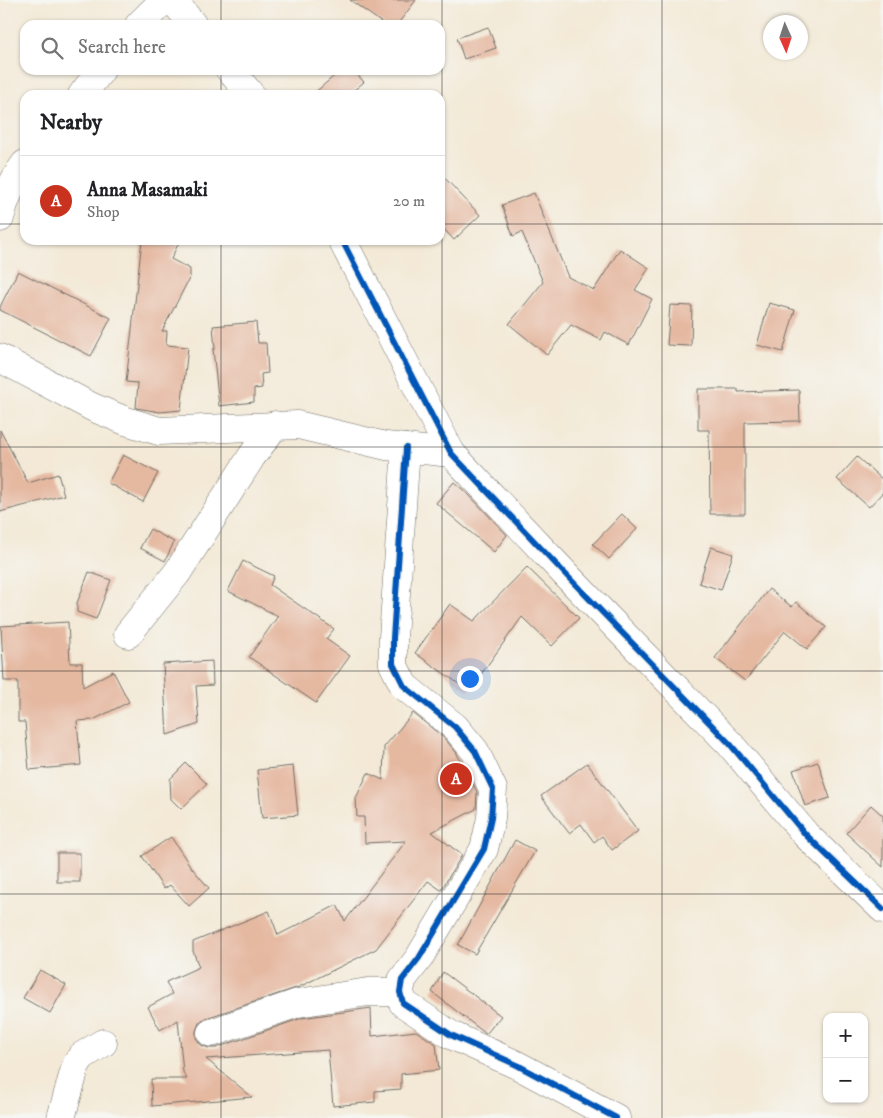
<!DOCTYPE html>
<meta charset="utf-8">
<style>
body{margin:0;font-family:"IM FELL DW Pica",serif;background:#f2f2f2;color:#202124}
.controls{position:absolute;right:15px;bottom:15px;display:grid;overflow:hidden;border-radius:10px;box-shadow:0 1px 4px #0004}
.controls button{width:45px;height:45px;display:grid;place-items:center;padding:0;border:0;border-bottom:1px solid #e0e0e0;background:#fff;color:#202124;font:25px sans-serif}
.compass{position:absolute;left:763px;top:15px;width:45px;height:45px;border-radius:50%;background:#fff;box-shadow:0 1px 4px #0004;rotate:177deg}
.you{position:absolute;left:469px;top:678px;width:18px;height:18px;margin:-12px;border:4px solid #fff;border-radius:50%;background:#1a73e8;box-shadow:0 0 0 8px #1a73e833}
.badge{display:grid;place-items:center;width:32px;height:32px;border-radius:50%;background:#c8321e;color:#fff;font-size:16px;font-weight:700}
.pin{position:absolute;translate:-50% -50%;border:2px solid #fff;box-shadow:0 1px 5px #0006}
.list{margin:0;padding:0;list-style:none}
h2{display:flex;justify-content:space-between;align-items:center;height:65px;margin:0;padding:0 20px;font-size:21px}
h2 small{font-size:16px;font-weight:400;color:#757577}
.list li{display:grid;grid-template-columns:32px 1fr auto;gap:15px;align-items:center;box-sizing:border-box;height:90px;padding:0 20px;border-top:1px solid #e0e0e0}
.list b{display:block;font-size:19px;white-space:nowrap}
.list p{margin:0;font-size:16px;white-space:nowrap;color:#757577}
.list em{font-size:16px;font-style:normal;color:#757577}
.icon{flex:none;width:28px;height:28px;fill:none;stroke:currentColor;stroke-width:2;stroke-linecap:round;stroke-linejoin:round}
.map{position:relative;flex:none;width:883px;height:1118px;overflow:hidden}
.search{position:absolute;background:#fff;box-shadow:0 1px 4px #0004;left:20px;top:20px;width:425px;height:55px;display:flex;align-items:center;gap:12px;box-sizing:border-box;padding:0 18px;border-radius:15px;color:#757577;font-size:19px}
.panel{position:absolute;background:#fff;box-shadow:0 1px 4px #0004;left:20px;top:90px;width:425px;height:155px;border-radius:15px}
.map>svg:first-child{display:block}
</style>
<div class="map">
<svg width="883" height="1118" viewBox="0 0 883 1118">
<rect width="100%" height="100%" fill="#f6f6f2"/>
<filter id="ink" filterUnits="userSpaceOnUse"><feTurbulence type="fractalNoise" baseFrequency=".02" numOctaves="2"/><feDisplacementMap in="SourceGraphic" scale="10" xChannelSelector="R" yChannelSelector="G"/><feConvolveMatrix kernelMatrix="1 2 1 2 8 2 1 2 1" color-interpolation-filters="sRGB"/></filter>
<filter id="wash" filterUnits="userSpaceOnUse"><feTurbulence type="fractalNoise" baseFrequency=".0096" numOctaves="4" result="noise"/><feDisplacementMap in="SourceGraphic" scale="20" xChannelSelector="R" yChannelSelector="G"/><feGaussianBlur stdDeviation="1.12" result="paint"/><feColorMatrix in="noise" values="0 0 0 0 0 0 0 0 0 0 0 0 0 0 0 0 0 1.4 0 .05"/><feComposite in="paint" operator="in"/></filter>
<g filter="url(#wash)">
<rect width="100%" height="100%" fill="#f3e9d6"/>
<g id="blocks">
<g fill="#e5b8a0">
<path d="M 350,0 L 416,0 L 397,25 L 385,25 Z"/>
<path d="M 488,27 L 496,48 L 464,59 L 457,38 Z"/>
<path d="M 341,70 L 353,70 L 364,82 L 348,95 L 312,95 Z"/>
<path d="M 440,173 L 480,215 L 454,240 L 440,225 Z"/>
<path d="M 534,193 L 568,277 L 594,290 L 620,249 L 649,268 L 635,290 L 652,299 L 629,345 L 605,332 L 601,340 L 571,325 L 547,355 L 509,324 L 543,282 L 522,232 L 513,236 L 502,205 Z"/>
<path d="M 142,240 L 180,240 L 171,259 L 190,269 L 190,277 L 162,331 L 167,331 L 166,345 L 188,347 L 181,410 L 160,412 L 136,408 L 138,383 L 126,382 Z"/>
<path d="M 18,271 L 111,318 L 91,356 L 0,310 L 0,307 Z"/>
<path d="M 769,303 L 795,310 L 783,352 L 757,345 Z"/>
<path d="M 670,305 L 692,306 L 691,346 L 667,345 Z"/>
<path d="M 256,322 L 258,343 L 266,343 L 268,373 L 261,374 L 262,388 L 254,389 L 254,402 L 219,406 L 213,349 L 215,349 L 213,326 Z"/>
<path d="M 698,389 L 738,389 L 738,392 L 799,390 L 800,421 L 745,422 L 745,514 L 710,514 L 709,430 L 698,430 Z"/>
<path d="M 0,430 L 28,483 L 58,474 L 64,495 L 0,512 Z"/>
<path d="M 123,455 L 158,473 L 143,502 L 108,483 Z"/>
<path d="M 857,457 L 883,480 L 883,492 L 869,507 L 837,479 Z"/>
<path d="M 454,482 L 469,495 L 507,535 L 494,552 L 436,503 Z"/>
<path d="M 622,514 L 637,529 L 609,559 L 593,544 Z"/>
<path d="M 150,529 L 174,542 L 165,561 L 140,548 Z"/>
<path d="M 711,547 L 733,554 L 721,590 L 699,583 Z"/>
<path d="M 243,561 L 274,576 L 270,585 L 334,629 L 326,639 L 350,656 L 316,703 L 249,657 L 278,616 L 228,591 Z"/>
<path d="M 527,567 L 579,618 L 552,646 L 522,617 L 469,691 L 415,653 L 450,604 L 474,621 Z"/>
<path d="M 89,572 L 111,580 L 96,619 L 77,612 L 77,603 Z"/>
<path d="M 769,589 L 792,607 L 796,602 L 826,627 L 807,649 L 785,631 L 745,681 L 715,658 Z"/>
<path d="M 68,622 L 70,663 L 82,663 L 83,687 L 113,671 L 129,702 L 93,720 L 77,721 L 81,765 L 29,770 L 25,722 L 18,722 L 18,681 L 4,681 L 1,626 Z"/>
<path d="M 212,661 L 213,685 L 196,686 L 199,724 L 167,735 L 163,664 Z"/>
<path d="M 413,713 L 444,738 L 456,752 L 477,792 L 476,809 L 432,832 L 462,855 L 441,890 L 428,881 L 376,949 L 299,987 L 206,1018 L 199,1023 L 196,1031 L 196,1038 L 201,1045 L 209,1048 L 216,1048 L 302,1018 L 371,1008 L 372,1036 L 416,1031 L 436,1044 L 439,1070 L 401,1074 L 401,1089 L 375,1091 L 375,1102 L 333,1106 L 328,1050 L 206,1059 L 252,1097 L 152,1106 L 151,1079 L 187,1079 L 183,1072 L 178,1020 L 160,1030 L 148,1007 L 172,994 L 166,982 L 199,967 L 193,951 L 193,942 L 269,911 L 278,935 L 337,905 L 345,921 L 406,841 L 365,843 L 364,817 L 357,817 L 356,798 L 368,773 L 383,780 L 384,747 Z"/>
<path d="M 818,762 L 830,798 L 805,806 L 793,770 Z"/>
<path d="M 186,763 L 207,784 L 181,809 L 171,799 L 170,779 Z"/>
<path d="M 587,763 L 638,831 L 612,850 L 602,836 L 594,842 L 581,824 L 569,833 L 541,796 Z"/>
<path d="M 293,766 L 298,815 L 262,818 L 257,770 Z"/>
<path d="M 871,805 L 883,816 L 883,867 L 846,833 Z"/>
<path d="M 171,837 L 191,867 L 209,888 L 189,906 L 170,885 L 164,889 L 142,856 Z"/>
<path d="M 515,840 L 535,851 L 475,954 L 458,945 Z"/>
<rect x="57" y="853" width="23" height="29"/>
<path d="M 40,970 L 66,985 L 50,1013 L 23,998 Z"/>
<path d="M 443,972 L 501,1016 L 486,1034 L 432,992 Z"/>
</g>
</g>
</g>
<g filter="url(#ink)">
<use href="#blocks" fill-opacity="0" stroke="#716e67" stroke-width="1"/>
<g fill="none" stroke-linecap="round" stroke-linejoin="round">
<g stroke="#716e67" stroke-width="29">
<g id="minor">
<path d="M 173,0 L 193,25"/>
<path d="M 139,25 L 164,0"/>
<path d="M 230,70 L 251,95"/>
<path d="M 82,95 L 101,70"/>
<path d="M 0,218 C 5,198 13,180 25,164"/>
<path d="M 342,240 L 451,453 L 570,579 L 730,744 L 806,835 L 883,909"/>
<path d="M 0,358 L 92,407 L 126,421 L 159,431 L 298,425 L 386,446 L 451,453"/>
<path d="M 406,448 L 393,638 L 393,664 L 404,686 L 455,727 L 475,751 L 493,789 L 491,818 L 484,849 L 419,958 L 402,980 L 400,992 L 403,1003 L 451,1035 L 517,1065 L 616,1118"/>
<path d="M 128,634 L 177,573 L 252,456 L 275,425"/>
<path d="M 211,1033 L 298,1003 L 368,992 L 400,992"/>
<path d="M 61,1118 L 76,1065 L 82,1056 L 103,1043"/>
</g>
</g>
<use href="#minor" stroke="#fff" stroke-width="28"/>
<g stroke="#f6f6f2" stroke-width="9">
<g id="cycleway">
<path d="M 342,240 L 451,453 L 570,579 L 730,744 L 806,835 L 883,909"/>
<path d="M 406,448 L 393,638 L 393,664 L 404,686 L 455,727 L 475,751 L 493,789 L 491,818 L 484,849 L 419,958 L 402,980 L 400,992 L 403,1003 L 451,1035 L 517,1065 L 616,1118"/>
</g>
</g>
<use href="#cycleway" stroke="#0057b8" stroke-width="6"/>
</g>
</g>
<path fill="none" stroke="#2b2b2b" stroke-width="1" stroke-opacity="0.55" d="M 221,0 L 221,25M 442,0 L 442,1118M 662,0 L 662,1118M 221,70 L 221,95M 0,224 L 25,224M 440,224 L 883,224M 221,240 L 221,1118M 0,447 L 883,447M 0,671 L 883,671M 0,894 L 883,894"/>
</svg>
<div class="controls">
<button>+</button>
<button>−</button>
</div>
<svg class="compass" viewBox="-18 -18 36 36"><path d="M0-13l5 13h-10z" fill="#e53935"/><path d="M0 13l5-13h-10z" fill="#757577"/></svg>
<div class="you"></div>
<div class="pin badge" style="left:456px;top:779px">A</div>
<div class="search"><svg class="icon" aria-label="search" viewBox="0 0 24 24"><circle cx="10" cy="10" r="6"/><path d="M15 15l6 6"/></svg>Search here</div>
<section class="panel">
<h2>Nearby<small></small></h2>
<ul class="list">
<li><span class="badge">A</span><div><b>Anna Masamaki</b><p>Shop</p></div><em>20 m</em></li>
</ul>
</section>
</div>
